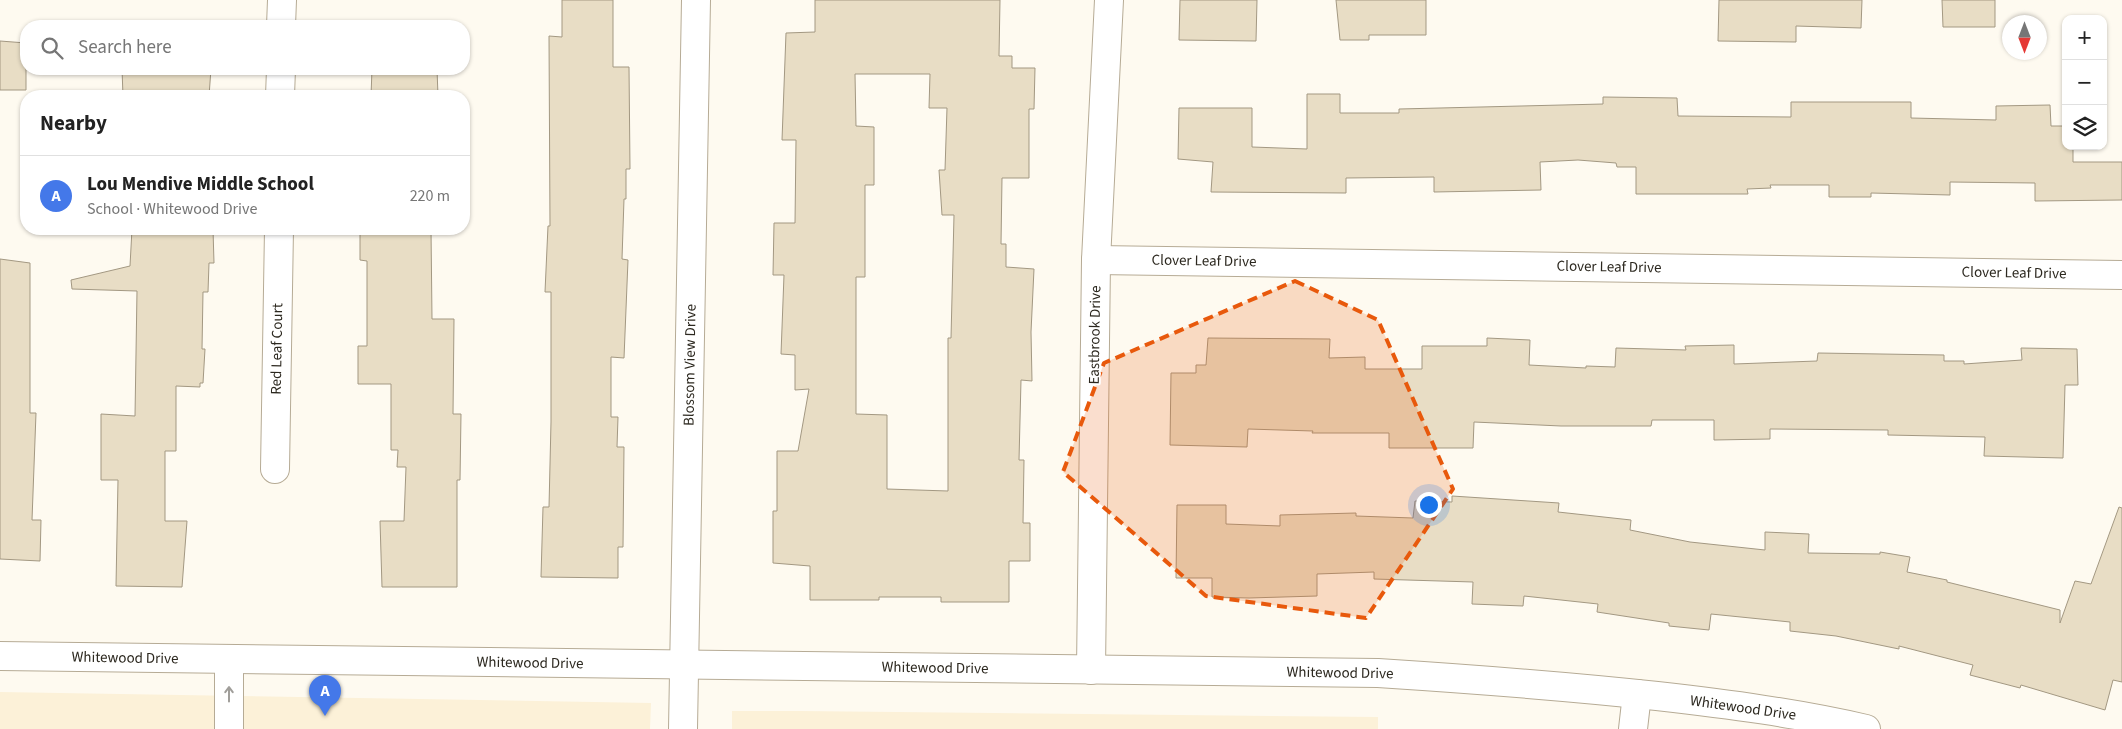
<!DOCTYPE html>
<meta charset="utf-8">
<style>
body{margin:0;font-family:"Source Sans 3",sans-serif;background:#f2f2f2;color:#222}
.controls{position:absolute;right:15px;top:15px;display:grid;overflow:hidden;border-radius:10px;box-shadow:0 1px 4px #0004}
.controls button{width:45px;height:45px;display:grid;place-items:center;padding:0;border:0;border-bottom:1px solid #e0e0e0;background:#fff;color:#222;font:25px sans-serif}
.compass{position:absolute;left:2002px;top:15px;width:45px;height:45px;border-radius:50%;background:#fff;box-shadow:0 1px 4px #0004;rotate:180deg}
.you{position:absolute;left:1428px;top:504px;width:18px;height:18px;margin:-12px;border:4px solid #fff;border-radius:50%;background:#1a73e8;box-shadow:0 0 0 8px #1a73e833}
.badge{display:grid;place-items:center;width:32px;height:32px;border-radius:50%;background:#4478e9;color:#fff;font-size:16px;font-weight:700}
.pin{position:absolute;translate:-50% -41px;filter:drop-shadow(0 1px 2px #0008)}
.pin::after{content:'';position:absolute;top:26px;width:18px;height:15px;background:inherit;clip-path:polygon(0 0,100% 0,50% 100%)}
.list{margin:0;padding:0;list-style:none}
h2{display:flex;justify-content:space-between;align-items:center;height:65px;margin:0;padding:0 20px;font-size:21px}
h2 small{font-size:16px;font-weight:400;color:#767676}
.list li{display:grid;grid-template-columns:32px 1fr auto;gap:15px;align-items:center;box-sizing:border-box;height:80px;padding:0 20px;border-top:1px solid #e0e0e0}
.list b{display:block;font-size:19px;white-space:nowrap}
.list p{margin:0;font-size:16px;white-space:nowrap;color:#767676}
.list em{font-size:16px;font-style:normal;color:#767676}
.icon{flex:none;width:28px;height:28px;fill:none;stroke:currentColor;stroke-width:2;stroke-linecap:round;stroke-linejoin:round}
.map{position:relative;flex:none;width:2122px;height:729px;overflow:hidden}
.search{position:absolute;background:#fff;box-shadow:0 1px 4px #0004;left:20px;top:20px;width:450px;height:55px;display:flex;align-items:center;gap:12px;box-sizing:border-box;padding:0 18px;border-radius:20px;color:#767676;font-size:19px}
.panel{position:absolute;background:#fff;box-shadow:0 1px 4px #0004;left:20px;top:90px;width:450px;height:145px;border-radius:20px}
.map>svg:first-child{display:block}
</style>
<div class="map">
<svg width="2122" height="729" viewBox="0 0 2122 729">
<rect width="100%" height="100%" fill="#fefaf0"/>
<g fill="#fcf1d8">
<path d="M 0,692 L 651,703 L 650,729 L 0,729 Z"/>
<path d="M 732,711 L 800,711 L 1378,717 L 1378,729 L 732,729 Z"/>
</g>
<g fill="#e8ddc5" stroke="#a39882" fill-rule="evenodd">
<path d="M 562,0 L 613,0 L 613,67 L 629,67 L 630,169 L 626,169 L 626,199 L 624,199 L 622,259 L 628,260 L 624,358 L 611,357 L 611,417 L 618,417 L 617,447 L 624,447 L 623,547 L 618,547 L 618,578 L 541,577 L 543,507 L 549,507 L 551,422 L 551,292 L 545,292 L 548,226 L 550,226 L 549,36 L 562,37 Z"/>
<path d="M 815,0 L 1000,0 L 999,56 L 1012,56 L 1012,68 L 1035,68 L 1034,109 L 1029,109 L 1029,178 L 1002,178 L 1001,244 L 1006,244 L 1006,267 L 1034,269 L 1031,332 L 1032,381 L 1021,380 L 1019,460 L 1024,460 L 1023,523 L 1030,523 L 1030,561 L 1009,561 L 1009,602 L 941,602 L 941,597 L 879,597 L 879,600 L 810,600 L 810,566 L 773,563 L 773,511 L 777,511 L 777,451 L 798,451 L 809,389 L 795,390 L 795,355 L 781,354 L 784,275 L 773,275 L 774,223 L 795,223 L 796,140 L 782,140 L 786,33 L 815,32 ZM 855,74 L 930,74 L 929,108 L 947,108 L 945,170 L 939,170 L 942,215 L 954,215 L 951,338 L 948,338 L 948,491 L 887,489 L 887,415 L 856,414 L 856,277 L 865,277 L 865,185 L 874,185 L 874,127 L 856,126 Z"/>
<path d="M 1180,0 L 1257,0 L 1256,41 L 1179,40 Z"/>
<path d="M 1336,0 L 1426,0 L 1426,35 L 1369,35 L 1369,40 L 1340,40 Z"/>
<path d="M 1719,0 L 1862,0 L 1861,28 L 1796,26 L 1796,42 L 1718,41 Z"/>
<path d="M 1942,0 L 1995,0 L 1995,27 L 1943,27 Z"/>
<path d="M 0,41 L 26,43 L 26,90 L 0,90 Z"/>
<path d="M 122,69 L 211,69 L 209,96 L 123,96 Z"/>
<path d="M 372,69 L 437,69 L 438,96 L 371,96 Z"/>
<path d="M 1307,94 L 1340,94 L 1340,113 L 1399,113 L 1399,109 L 1603,104 L 1603,97 L 1677,98 L 1678,116 L 1791,117 L 1791,102 L 1911,102 L 1911,118 L 1996,120 L 1996,106 L 2050,105 L 2051,126 L 2066,126 L 2066,146 L 2073,146 L 2073,162 L 2122,162 L 2122,200 L 2035,201 L 2035,183 L 1950,182 L 1950,195 L 1871,193 L 1871,197 L 1829,197 L 1829,185 L 1770,185 L 1771,188 L 1747,189 L 1748,194 L 1636,194 L 1636,167 L 1617,167 L 1616,163 L 1578,160 L 1540,162 L 1541,190 L 1434,192 L 1434,177 L 1346,178 L 1346,193 L 1211,192 L 1213,162 L 1178,159 L 1179,108 L 1252,108 L 1252,147 L 1307,149 Z"/>
<path d="M 132,229 L 213,229 L 214,263 L 209,263 L 208,292 L 203,292 L 202,349 L 205,349 L 203,383 L 200,383 L 200,387 L 176,386 L 176,451 L 165,451 L 165,521 L 187,521 L 182,587 L 116,586 L 118,480 L 101,480 L 101,414 L 135,416 L 137,291 L 72,289 L 71,280 L 130,266 Z"/>
<path d="M 360,229 L 431,229 L 432,319 L 454,319 L 453,414 L 461,414 L 460,480 L 457,480 L 457,587 L 382,587 L 380,521 L 404,521 L 406,467 L 397,467 L 398,450 L 391,450 L 391,384 L 358,384 L 358,346 L 367,346 L 367,261 L 360,260 Z"/>
<path d="M 0,259 L 30,263 L 30,413 L 36,413 L 32,520 L 41,520 L 40,561 L 0,559 Z"/>
<path d="M 1208,338 L 1330,339 L 1329,358 L 1365,357 L 1365,369 L 1422,369 L 1422,346 L 1487,346 L 1487,338 L 1530,340 L 1529,365 L 1586,368 L 1586,366 L 1615,367 L 1616,348 L 1686,350 L 1685,346 L 1734,345 L 1734,364 L 1817,361 L 1818,353 L 1944,355 L 1944,361 L 1964,361 L 1964,364 L 2022,360 L 2021,348 L 2077,349 L 2078,385 L 2065,385 L 2063,458 L 1984,456 L 1985,437 L 1888,435 L 1888,430 L 1770,429 L 1770,439 L 1714,440 L 1714,420 L 1652,420 L 1651,426 L 1561,426 L 1474,422 L 1473,448 L 1389,448 L 1389,433 L 1312,433 L 1313,431 L 1248,429 L 1247,447 L 1170,445 L 1171,373 L 1196,373 L 1196,365 L 1206,365 Z"/>
<path d="M 1452,496 L 1559,503 L 1558,512 L 1631,520 L 1630,530 L 1690,542 L 1765,550 L 1765,532 L 1809,534 L 1808,553 L 1880,554 L 1880,552 L 1910,557 L 1907,572 L 1947,580 L 1947,582 L 2060,610 L 2060,623 L 2075,581 L 2091,584 L 2119,507 L 2122,508 L 2122,682 L 2113,680 L 2105,710 L 2021,685 L 2020,688 L 1970,675 L 1973,665 L 1899,646 L 1899,649 L 1836,636 L 1790,631 L 1790,622 L 1711,614 L 1709,630 L 1669,626 L 1669,623 L 1597,612 L 1598,604 L 1524,596 L 1523,606 L 1472,604 L 1473,582 L 1374,579 L 1374,572 L 1317,574 L 1317,596 L 1249,598 L 1212,597 L 1212,578 L 1176,578 L 1177,505 L 1226,505 L 1226,524 L 1280,526 L 1280,515 L 1356,513 L 1356,516 L 1413,518 L 1415,501 L 1452,502 Z"/>
</g>
<g fill="none" stroke-linecap="round" stroke-linejoin="round">
<g stroke="#b6ab95" stroke-width="30">
<g id="minor">
<path d="M 281,26 L 282,0"/>
<path d="M 280,96 L 281,69"/>
<path d="M 1096,260 L 2122,275"/>
<path d="M 275,469 L 279,229"/>
<path d="M 0,656 L 1378,673 C 1471,679 1564,686 1657,696 C 1727,704 1797,713 1866,729"/>
<path d="M 229,659 L 229,729"/>
<path d="M 1091,670 L 1096,260 L 1109,0"/>
<path d="M 683,729 L 696,0"/>
<path d="M 1633,729 L 1637,694"/>
</g>
</g>
<use href="#minor" stroke="#fff" stroke-width="28"/>
</g>
<defs><path id="oneway-shaft" d="M-6 0H5M1.5-3L5.5 0L1.5 3" fill="none" stroke-width="1.6" stroke-linecap="round" stroke-linejoin="round" transform="scale(1.25)"/></defs>
<use stroke="#a09e9a" href="#oneway-shaft" transform="translate(229 694) rotate(-90)"/>
<path fill="#e8590c" fill-opacity="0.2" stroke="#e8590c" stroke-width="4" stroke-dasharray="10 6" stroke-linejoin="round" d="M 1295,281 L 1378,320 L 1453,489 L 1366,618 L 1206,596 L 1063,472 L 1104,363 Z"/>
<g text-anchor="middle" dominant-baseline="central" stroke-width="4" stroke-linejoin="round" paint-order="stroke">
<g font-size="15" fill="#2c281f" stroke="#fff">
<text transform="translate(1204 261) rotate(1)">Clover Leaf Drive</text>
<text transform="translate(1609 267) rotate(1)">Clover Leaf Drive</text>
<text transform="translate(2014 273) rotate(1)">Clover Leaf Drive</text>
<text transform="translate(1095 335) rotate(-89)">Eastbrook Drive</text>
<text transform="translate(277 349) rotate(-89)">Red Leaf Court</text>
<text transform="translate(690 365) rotate(-89)">Blossom View Drive</text>
<text transform="translate(125 658) rotate(1)">Whitewood Drive</text>
<text transform="translate(530 663) rotate(1)">Whitewood Drive</text>
<text transform="translate(935 668) rotate(1)">Whitewood Drive</text>
<text transform="translate(1340 673) rotate(1)">Whitewood Drive</text>
<text transform="translate(1743 708) rotate(8)">Whitewood Drive</text>
</g>
</g>
</svg>
<div class="controls">
<button>+</button>
<button>−</button>
<button><svg class="icon" aria-label="layers" viewBox="0 0 24 24"><path d="M12 4l9 5-9 5-9-5zM3 14l9 5 9-5"/></svg></button>
</div>
<svg class="compass" viewBox="-18 -18 36 36"><path d="M0-13l5 13h-10z" fill="#e53935"/><path d="M0 13l5-13h-10z" fill="#767676"/></svg>
<div class="you"></div>
<div class="pin badge" style="left:325px;top:716px">A</div>
<div class="search"><svg class="icon" aria-label="search" viewBox="0 0 24 24"><circle cx="10" cy="10" r="6"/><path d="M15 15l6 6"/></svg>Search here</div>
<section class="panel">
<h2>Nearby<small></small></h2>
<ul class="list">
<li><span class="badge">A</span><div><b>Lou Mendive Middle School</b><p>School · Whitewood Drive</p></div><em>220 m</em></li>
</ul>
</section>
</div>
